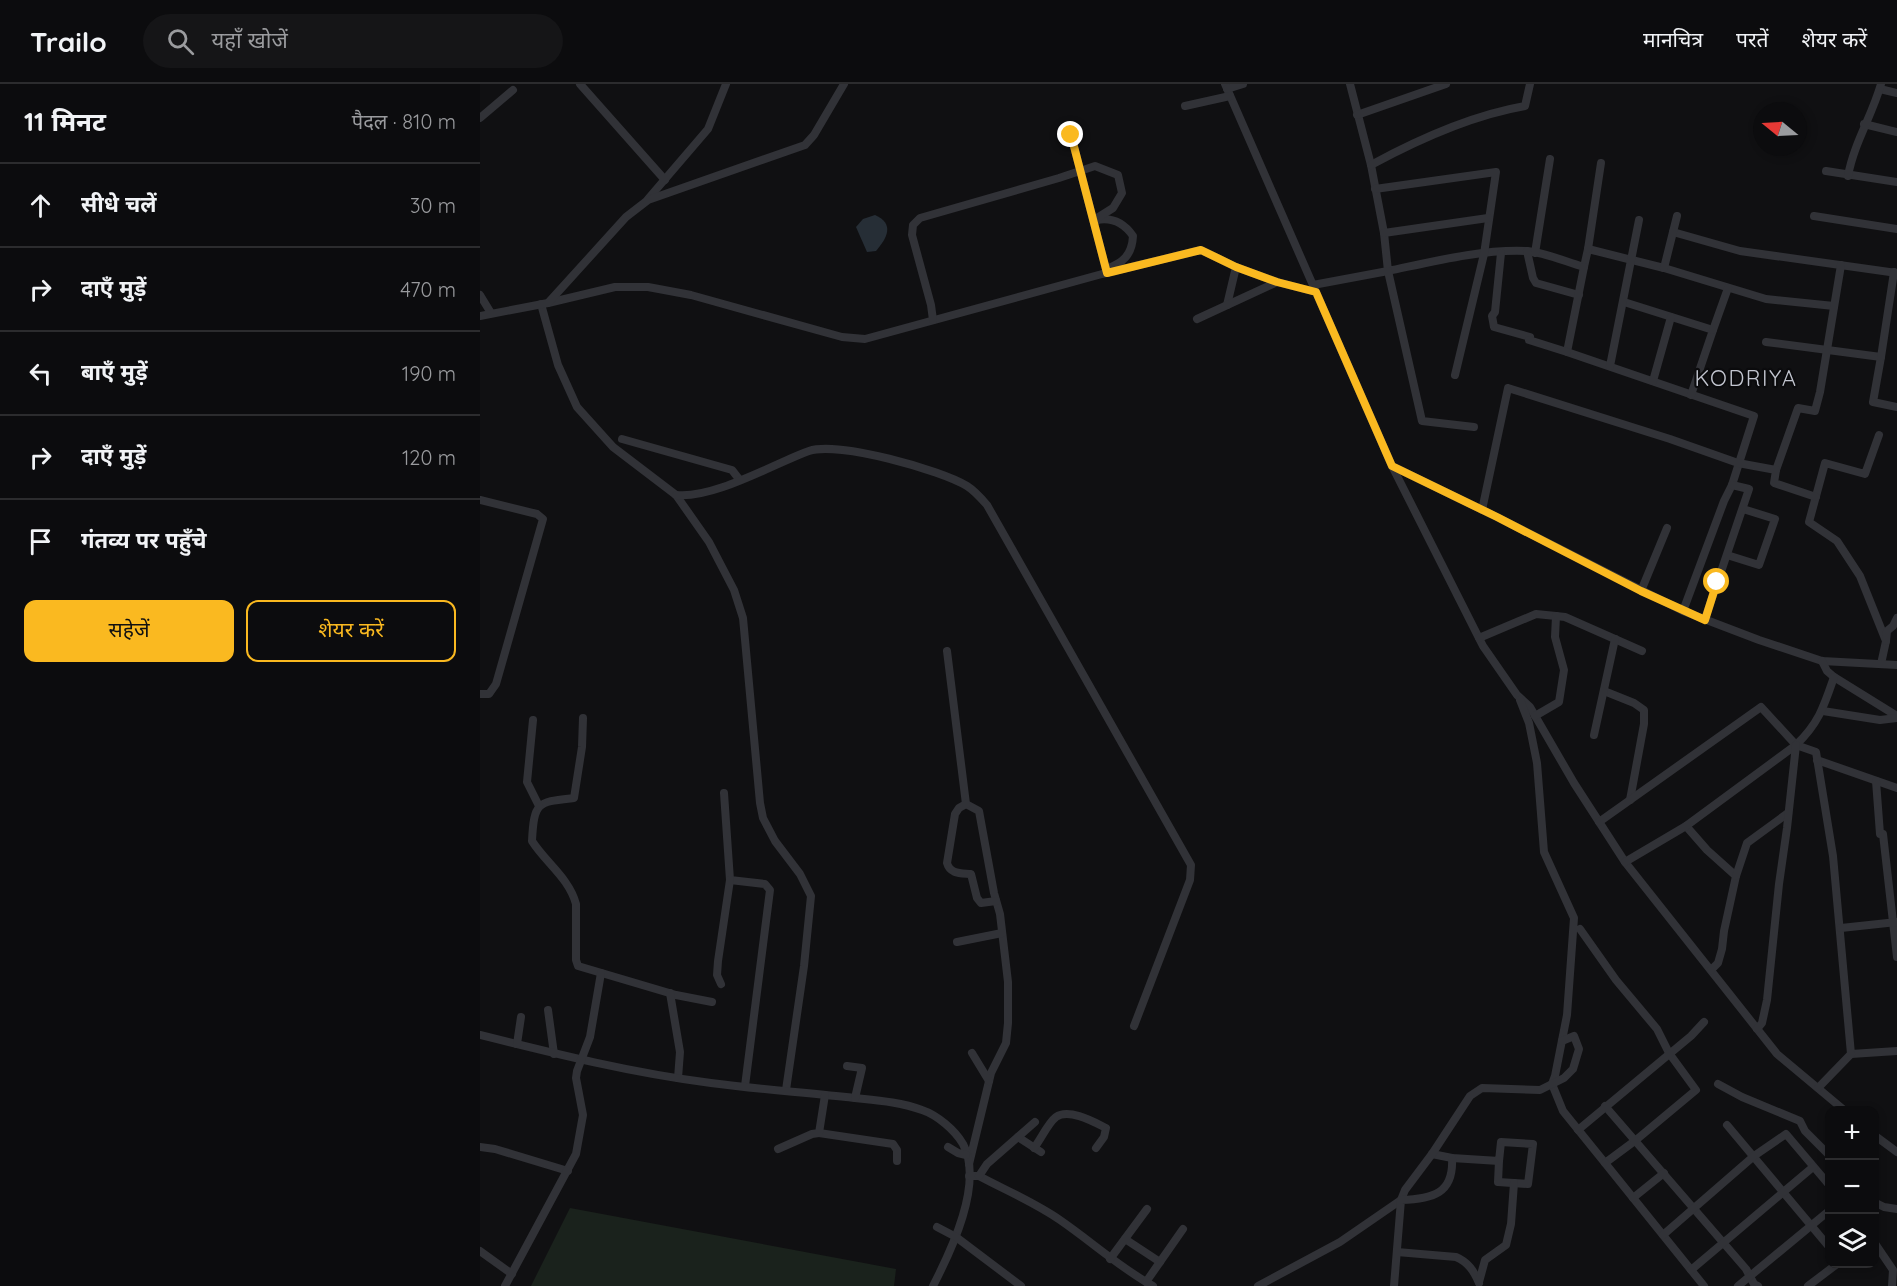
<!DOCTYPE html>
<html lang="hi">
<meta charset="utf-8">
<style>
body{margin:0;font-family:Quicksand,"Noto Sans Devanagari",sans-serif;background:#151517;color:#f1f3f6}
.controls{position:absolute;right:18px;bottom:18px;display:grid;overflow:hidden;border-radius:12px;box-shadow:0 3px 9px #0003}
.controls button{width:54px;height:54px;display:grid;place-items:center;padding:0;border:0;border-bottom:2px solid #2c2c2e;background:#0c0c0e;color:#f1f3f6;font:30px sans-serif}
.compass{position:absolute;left:1273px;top:18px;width:54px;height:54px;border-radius:50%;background:#0c0c0e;box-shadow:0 3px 9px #0003;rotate:288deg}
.stop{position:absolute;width:18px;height:18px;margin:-14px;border:4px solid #fab920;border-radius:50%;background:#fff}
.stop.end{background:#fab920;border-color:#fff;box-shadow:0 2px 6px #0008}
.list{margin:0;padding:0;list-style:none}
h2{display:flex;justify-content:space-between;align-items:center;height:78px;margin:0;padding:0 24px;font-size:26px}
h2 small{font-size:20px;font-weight:400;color:#9a9b9e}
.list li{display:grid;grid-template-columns:39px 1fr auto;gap:18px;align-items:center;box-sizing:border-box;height:84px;padding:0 24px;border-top:2px solid #2c2c2e}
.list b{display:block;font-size:22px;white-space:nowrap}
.list em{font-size:20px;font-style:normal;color:#9a9b9e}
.actions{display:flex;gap:12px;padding:18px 24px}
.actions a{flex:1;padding:14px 0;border:2px solid #fab920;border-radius:12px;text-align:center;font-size:21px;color:#fab920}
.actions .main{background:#fab920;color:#111}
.icon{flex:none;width:33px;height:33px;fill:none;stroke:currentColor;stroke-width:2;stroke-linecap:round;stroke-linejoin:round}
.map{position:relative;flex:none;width:1417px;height:1202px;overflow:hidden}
header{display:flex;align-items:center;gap:36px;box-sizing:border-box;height:84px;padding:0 30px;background:#0c0c0e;border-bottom:2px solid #2c2c2e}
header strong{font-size:28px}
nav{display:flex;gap:33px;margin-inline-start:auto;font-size:21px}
.search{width:420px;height:54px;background:#151517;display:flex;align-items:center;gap:15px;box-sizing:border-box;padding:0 21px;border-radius:33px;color:#9a9b9e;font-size:22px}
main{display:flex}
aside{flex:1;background:#0c0c0e}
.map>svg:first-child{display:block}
</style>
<header>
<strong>Trailo</strong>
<div class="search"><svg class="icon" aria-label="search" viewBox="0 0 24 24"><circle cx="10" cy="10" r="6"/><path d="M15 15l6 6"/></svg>यहाँ खोजें</div>
<nav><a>मानचित्र</a><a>परतें</a><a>शेयर करें</a></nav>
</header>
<main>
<aside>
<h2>11 मिनट<small>पैदल · 810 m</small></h2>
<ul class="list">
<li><svg class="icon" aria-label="ahead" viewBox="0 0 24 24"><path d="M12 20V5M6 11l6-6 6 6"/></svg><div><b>सीधे चलें</b></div><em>30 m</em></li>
<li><svg class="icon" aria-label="right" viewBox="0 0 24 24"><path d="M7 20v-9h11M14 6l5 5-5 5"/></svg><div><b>दाएँ मुड़ें</b></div><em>470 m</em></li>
<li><svg class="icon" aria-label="left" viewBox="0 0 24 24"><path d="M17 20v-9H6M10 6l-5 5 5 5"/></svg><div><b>बाएँ मुड़ें</b></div><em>190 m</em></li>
<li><svg class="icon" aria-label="right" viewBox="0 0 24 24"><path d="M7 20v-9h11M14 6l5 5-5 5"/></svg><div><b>दाएँ मुड़ें</b></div><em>120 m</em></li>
<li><svg class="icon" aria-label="arrive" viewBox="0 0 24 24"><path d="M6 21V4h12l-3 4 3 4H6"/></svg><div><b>गंतव्य पर पहुँचे</b></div></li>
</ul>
<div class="actions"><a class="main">सहेजें</a><a>शेयर करें</a></div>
</aside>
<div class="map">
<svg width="1417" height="1202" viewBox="0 0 1417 1202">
<rect width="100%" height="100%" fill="#101012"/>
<path fill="#1a221c" d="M 90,1124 L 416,1185 L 414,1202 L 51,1202 Z"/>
<path fill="#262e36" d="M 395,131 C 415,140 407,154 396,167 L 387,168 L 376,143 L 383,135 Z"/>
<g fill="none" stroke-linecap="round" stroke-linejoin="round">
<g stroke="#313237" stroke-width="8">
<path d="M 100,0 L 185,96"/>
<path d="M 745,0 L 912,382 L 1003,562 L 1037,611 L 1050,623 L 1094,699 L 1145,778 L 1297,970 L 1364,1026"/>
<path d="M 870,0 L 891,81 L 904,149 L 908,187 C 951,178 1002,165 1046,167 C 1064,168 1086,178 1104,183 L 1108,165 L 1184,184 L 1286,215 L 1354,222"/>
<path d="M 747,5 L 763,0"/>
<path d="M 1400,5 L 1417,9"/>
<path d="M 705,22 L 750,12"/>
<path d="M 877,31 L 966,0"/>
<path d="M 0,34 L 33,6"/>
<path d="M 1384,40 L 1417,48"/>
<path d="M 591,51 L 627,189"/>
<path d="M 891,81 C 937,56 993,31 1045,22 L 1050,0"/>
<path d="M 1346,87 L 1417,98"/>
<path d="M 1368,92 C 1374,59 1392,32 1401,0"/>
<path d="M 895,105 L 1016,88 L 1004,170 L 975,291"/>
<path d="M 168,115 L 228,45 L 246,0"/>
<path d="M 1334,132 L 1417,145"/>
<path d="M 617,136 C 633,133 644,139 653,152 C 652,171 643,179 626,185"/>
<path d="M 1193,148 L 1260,167 L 1417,189"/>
<path d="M 904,149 L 1008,134"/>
<path d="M 1108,165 L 1121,79"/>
<path d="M 1047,167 L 1053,194 L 1056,199 L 1099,211"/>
<path d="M 1021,169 L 1015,228 L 1012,232 L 1014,243 L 1050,253"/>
<path d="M 1055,169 L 1070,75"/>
<path d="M 1104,183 L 1087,268 L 1274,332 L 1252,401 L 1244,417 L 1203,527"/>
<path d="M 1184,184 L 1197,132"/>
<path d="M 833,201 L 908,187 L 942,337 L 994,343"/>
<path d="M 0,211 L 11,229"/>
<path d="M 1144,218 L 1233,246 L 1211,311"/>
<path d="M 68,219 L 135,203 L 168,203 L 211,211 L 362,253 L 385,255 L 622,190 L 721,166 L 756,183 L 797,198 L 836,208"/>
<path d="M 61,220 L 78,281 L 97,323 L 133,363 L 196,411 L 229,458 L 254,506 L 263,534 L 280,719 L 283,734 L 295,757 L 320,790 L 331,812 L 324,882 L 306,1006"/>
<path d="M 747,221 L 756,183"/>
<path d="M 0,232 L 68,219 L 146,133 L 168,116 L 325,61 L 334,51 L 364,0"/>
<path d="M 717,235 L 797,198"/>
<path d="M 453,236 L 451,221 L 432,151 L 433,141 L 440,134 L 579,94 L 615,82 L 638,91 L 642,109 L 633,124 L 614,136"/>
<path d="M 1233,246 L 1248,204"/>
<path d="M 1049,256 L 1087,268"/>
<path d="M 1286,258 L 1401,273 L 1393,318 L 1417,323"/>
<path d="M 1401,273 L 1414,188"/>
<path d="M 1130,282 L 1159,136"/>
<path d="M 1173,297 L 1191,233"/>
<path d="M 1399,351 L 1385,390 L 1345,379 L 1329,438 L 1357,457 L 1380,492 L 1406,557 L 1401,580"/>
<path d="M 142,355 L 252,386 L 259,395"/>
<path d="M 912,382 L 1017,433 L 1203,527 L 1279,556 L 1342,577 L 1417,581"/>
<path d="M 1296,386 L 1318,324 L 1335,327 L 1340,308 L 1361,181"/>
<path d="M 196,411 C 234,415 293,380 329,367 C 358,357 461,386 487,402 C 495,407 501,414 507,421 L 711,781 L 710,796 L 654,942"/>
<path d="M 0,416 L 57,430 L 63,435 L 16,600 L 9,610 L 0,610"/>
<path d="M 1002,426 L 1028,304 L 1190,355 L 1258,379 L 1296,386 L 1294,399 L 1336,413"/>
<path d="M 1247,471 L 1279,481 L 1295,435 L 1263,425"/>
<path d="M 1161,507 L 1187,444"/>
<path d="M 1225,535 L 1269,405 L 1252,401"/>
<path d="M 999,554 L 1056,530 L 1076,532"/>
<path d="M 1406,557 L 1407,547 L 1413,542 L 1417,534"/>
<path d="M 467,567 L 486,720 L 499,727 L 514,809 L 520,830 L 528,898 L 528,939 L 526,959 L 511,989 L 489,1080"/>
<path d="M 1342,577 L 1347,587 L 1354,593 L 1417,632"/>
<path d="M 1124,607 L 1154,619 L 1164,626 L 1164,640 L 1150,716"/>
<path d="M 1040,616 L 1049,639 L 1057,679 L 1064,768 L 1094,834 L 1087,931 L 1075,992 L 1072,1000 L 1083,1027 L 1125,1079 L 1156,1056 L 1216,1006 L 1189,969 L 1177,945 L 1136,896 L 1100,845"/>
<path d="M 1343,627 L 1400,636 L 1417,634"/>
<path d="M 1055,632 L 1079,618 L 1084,586 L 1075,553 L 1076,532 L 1085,533 L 1162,567"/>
<path d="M 103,634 L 102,663 L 94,714 C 58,718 54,717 52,757 C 66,779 89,794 96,820 L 96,876 L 98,882 L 196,911 L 232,918"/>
<path d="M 53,636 L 47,698 L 59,722"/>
<path d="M 1114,651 L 1135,555"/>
<path d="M 1337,676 L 1417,704"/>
<path d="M 1396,697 L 1400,750"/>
<path d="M 244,709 L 250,796 L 285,800 L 290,806 L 265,1002"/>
<path d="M 486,720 L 479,724 L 475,730 L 467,779 C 470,790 480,789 491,790 L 497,814 L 501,819 L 516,817"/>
<path d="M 1119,738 L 1281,623 L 1316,661 L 1336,668 L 1353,772 L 1371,970 L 1417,967"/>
<path d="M 1206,742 L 1227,766 L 1256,792 L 1244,847 L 1242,865 L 1238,879 L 1231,886"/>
<path d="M 1403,750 L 1417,873"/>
<path d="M 1145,778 L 1206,742 L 1316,661 C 1339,639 1344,622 1354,593"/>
<path d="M 1256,792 L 1267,759 L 1308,729"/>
<path d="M 1361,844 L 1417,838"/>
<path d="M 477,858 L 522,849"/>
<path d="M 241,900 L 237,891 L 238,877 L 250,796"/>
<path d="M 190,909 L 200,968 L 198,994"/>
<path d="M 68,926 L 74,970"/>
<path d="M 1277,945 L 1282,939 L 1287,916 L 1299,800 L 1307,744 L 1316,661"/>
<path d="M 0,951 C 76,970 152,989 231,999 C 275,1005 321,1008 366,1013 C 391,1016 418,1017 442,1026 C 457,1031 475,1046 483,1060 C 504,1099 471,1167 453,1202"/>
<path d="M 37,960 L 41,933"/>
<path d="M 492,969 L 509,997"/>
<path d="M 367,982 L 382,984 L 375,1014"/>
<path d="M 1238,1000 L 1262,1013 L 1320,1037 L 1325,1047 L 1350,1072"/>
<path d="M 1338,1004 L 1371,970"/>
<path d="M 1125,1022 L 1266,1185 L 1274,1200 L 1278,1202"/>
<path d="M 1247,1041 L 1350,1164"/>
<path d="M 1098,1046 L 1211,952 L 1224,938"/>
<path d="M 339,1049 L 413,1060 L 417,1066 L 417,1077"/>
<path d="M 1394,1051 L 1417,1068"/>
<path d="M 538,1053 L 561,1068"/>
<path d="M 0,1063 L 15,1065 L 88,1087"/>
<path d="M 468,1063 L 478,1069 L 486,1071"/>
<path d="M 554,1064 C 561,1055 568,1039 576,1033 C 589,1024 614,1038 626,1044 L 624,1053 L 616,1064"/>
<path d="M 298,1065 L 332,1050 L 339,1049 L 345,1011"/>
<path d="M 952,1070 L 972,1074 L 1019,1077 L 1018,1098 L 1048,1100 L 1053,1060 L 1021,1058 L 1019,1077"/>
<path d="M 1125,1079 L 1224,1202"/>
<path d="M 489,1092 L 499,1092 C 525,1106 554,1118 580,1136 C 612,1158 639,1183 673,1202"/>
<path d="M 499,1092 L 507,1080 L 555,1038"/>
<path d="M 1153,1114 L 1184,1089"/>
<path d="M 1394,1118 L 1404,1123 L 1417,1125"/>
<path d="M 457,1143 L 476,1153 L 541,1202"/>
<path d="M 1183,1151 L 1274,1072 L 1306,1050 L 1350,1102"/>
<path d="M 645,1155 L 680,1178"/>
<path d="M 1394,1158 L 1413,1186 L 1412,1202"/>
<path d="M 0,1167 L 32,1190"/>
<path d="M 917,1168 L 976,1173 C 988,1178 994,1187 999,1199"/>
<path d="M 630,1175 L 667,1125"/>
<path d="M 1211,1186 L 1333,1083"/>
<path d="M 666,1198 L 703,1145"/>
<path d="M 999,1198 L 1005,1176 L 1026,1161 L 1031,1140 L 1034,1099"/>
<path d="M 25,1202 L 96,1070 L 103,1031 L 96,994 L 97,987 L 110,953 L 121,889"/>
<path d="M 778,1202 L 860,1158 L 921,1116 L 925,1106 L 952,1070 L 990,1012 L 1002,1004 L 1060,1006 L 1084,994 L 1093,985 L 1099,965 L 1094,952 L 1082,957"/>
<path d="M 914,1202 L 921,1116 C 952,1115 974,1110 972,1074"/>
<path d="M 1258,1202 L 1350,1126"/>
<path d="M 1328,1202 L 1357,1180"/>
</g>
</g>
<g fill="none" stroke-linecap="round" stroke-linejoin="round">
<path stroke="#fab920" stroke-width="8" d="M 591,51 L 627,189 L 721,166 L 756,183 L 797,198 L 836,208 L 912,382 L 1017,433 L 1161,507 L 1225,536 L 1237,498"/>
</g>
<g text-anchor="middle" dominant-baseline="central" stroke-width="4.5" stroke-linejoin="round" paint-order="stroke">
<g font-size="22" letter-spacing="1.5" fill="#c2c5cf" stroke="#0b0b0d">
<text x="1266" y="294">KODRIYA</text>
</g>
</g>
</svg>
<div class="controls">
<button>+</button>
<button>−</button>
<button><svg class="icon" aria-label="layers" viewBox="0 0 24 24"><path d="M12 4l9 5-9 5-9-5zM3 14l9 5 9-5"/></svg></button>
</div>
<svg class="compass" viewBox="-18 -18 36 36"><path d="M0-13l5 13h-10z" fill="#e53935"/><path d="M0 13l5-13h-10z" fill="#9a9b9e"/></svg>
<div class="stop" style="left:1237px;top:498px"></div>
<div class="stop end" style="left:591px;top:51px"></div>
</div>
</main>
